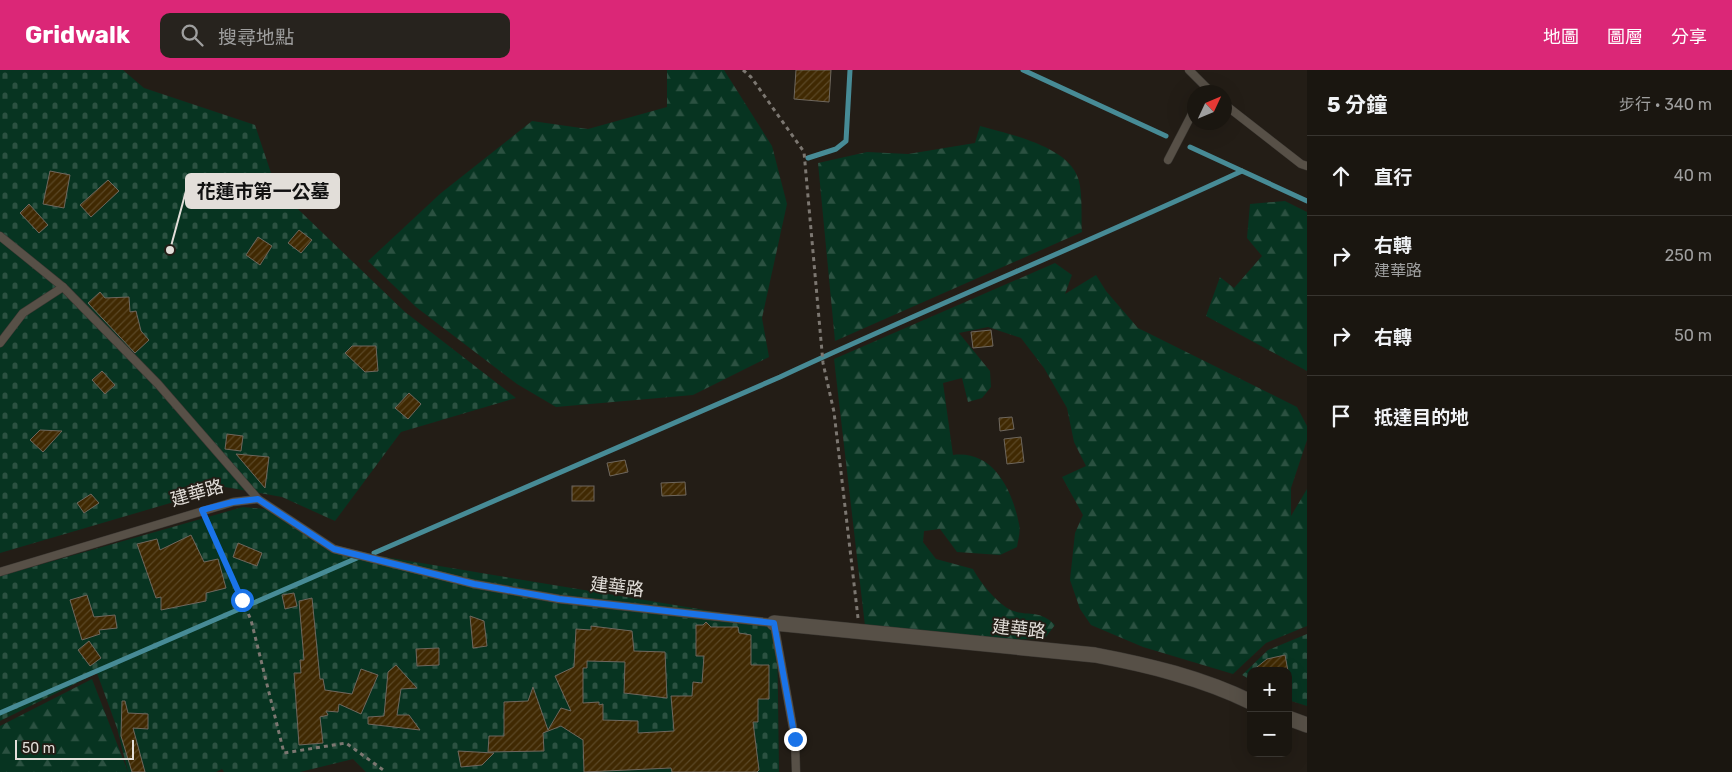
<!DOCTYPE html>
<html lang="zh-TW">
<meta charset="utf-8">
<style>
body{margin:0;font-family:Rubik,"Noto Sans TC",sans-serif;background:#27231e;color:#f1f3f6}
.controls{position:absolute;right:15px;bottom:15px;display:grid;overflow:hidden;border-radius:10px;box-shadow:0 5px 20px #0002}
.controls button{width:45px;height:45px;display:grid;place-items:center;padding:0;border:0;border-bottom:1px solid #383530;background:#1a1610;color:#f1f3f6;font:25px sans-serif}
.compass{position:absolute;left:1187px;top:15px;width:45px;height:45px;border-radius:50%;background:#1a1610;box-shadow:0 5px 20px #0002;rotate:46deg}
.scale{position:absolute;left:15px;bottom:12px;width:119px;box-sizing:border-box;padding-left:5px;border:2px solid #e2ded9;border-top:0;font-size:14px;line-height:18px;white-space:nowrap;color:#e2ded9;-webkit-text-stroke:4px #231d16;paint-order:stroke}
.stop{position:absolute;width:15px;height:15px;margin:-11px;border:4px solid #1a73e8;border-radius:50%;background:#fff}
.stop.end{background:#1a73e8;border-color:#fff;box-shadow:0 1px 5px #0008}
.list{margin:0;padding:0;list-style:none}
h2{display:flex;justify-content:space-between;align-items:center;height:65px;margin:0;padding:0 20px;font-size:21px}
h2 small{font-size:16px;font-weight:400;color:#9f9f9f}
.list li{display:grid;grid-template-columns:32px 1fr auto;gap:15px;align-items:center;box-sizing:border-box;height:80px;padding:0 20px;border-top:1px solid #383530}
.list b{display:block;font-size:19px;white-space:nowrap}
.list p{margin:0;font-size:16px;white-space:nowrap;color:#9f9f9f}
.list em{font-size:16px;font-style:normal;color:#9f9f9f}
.icon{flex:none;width:28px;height:28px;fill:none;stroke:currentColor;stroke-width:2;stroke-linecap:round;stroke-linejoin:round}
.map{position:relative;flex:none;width:1307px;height:702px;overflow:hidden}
header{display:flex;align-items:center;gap:30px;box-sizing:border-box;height:70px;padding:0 25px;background:#db2777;color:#fff}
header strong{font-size:24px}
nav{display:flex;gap:28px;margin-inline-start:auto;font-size:18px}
.search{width:350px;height:45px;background:#27231e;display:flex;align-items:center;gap:12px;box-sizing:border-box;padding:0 18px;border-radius:10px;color:#9f9f9f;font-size:19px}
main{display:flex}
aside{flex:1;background:#1a1610}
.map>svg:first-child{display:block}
</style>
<header>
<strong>Gridwalk</strong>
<div class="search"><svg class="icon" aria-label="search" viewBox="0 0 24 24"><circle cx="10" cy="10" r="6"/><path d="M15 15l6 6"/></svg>搜尋地點</div>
<nav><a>地圖</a><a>圖層</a><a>分享</a></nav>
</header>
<main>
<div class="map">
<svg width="1307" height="702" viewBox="0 0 1307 702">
<defs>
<pattern id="forest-firs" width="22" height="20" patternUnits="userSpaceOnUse" patternTransform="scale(1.25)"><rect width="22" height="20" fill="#073421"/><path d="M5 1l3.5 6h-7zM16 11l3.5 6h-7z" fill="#2b5141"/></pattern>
<pattern id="cemetery-stones" width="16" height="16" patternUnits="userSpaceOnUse" patternTransform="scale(1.25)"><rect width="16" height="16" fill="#073421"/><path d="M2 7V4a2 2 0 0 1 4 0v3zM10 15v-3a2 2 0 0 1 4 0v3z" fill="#2b5141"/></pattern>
<pattern id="building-hatch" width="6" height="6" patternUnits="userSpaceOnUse" patternTransform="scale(1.25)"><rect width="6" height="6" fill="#402902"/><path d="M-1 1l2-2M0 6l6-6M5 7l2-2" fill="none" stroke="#5b4826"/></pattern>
</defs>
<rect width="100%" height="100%" fill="#231d16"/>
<g fill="url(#forest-firs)">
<path d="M 667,0 L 724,0 L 772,76 L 787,134 L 762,248 L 769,287 L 693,325 L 556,337 L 517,314 L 416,237 L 368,191 L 441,123 L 532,51 L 588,59 L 667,37 Z"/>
<path d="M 980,56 C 1009,64 1068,76 1078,108 C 1083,122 1081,148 1082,162 L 835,271 L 818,93 L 867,82 L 908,84 L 975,73 Z"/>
<path d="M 1285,131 L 1307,142 L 1307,301 L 1206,246 L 1220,207 L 1234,218 L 1262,186 L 1247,168 L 1250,134 Z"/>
<path d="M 1055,193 L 1072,205 L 1065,224 L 1096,205 L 1106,221 L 1138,258 L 1297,337 L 1307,356 L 1307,370 L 1291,418 L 1291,446 L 1307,419 L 1307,556 L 1266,573 L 1233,604 L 1143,577 L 1091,555 L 1080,539 L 1070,510 L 1075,463 L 1083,445 L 1062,407 L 1086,396 L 1074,372 L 1067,338 L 1044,298 L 1021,268 L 988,257 L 959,263 L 990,301 L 991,317 L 982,328 L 968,332 L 962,308 L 943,313 L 953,385 C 993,380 1012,419 1019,454 C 1021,461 1018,470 1017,477 L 1000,485 L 957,482 L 940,459 L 924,461 L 923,472 L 936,489 L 973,499 C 980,512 995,531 1009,539 C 1026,548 1038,538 1055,555 L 1045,568 L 1012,570 L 865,556 L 834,289 Z"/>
<path d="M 92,609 L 128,702 L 0,702 L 0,656 Z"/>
</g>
<g fill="url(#cemetery-stones)">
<path d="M 0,0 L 123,0 L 144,18 L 255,55 L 276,118 L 405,242 L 516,328 L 401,362 L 335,451 L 282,427 L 225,417 L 0,483 Z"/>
<path d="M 243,437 L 265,439 L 349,486 L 349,481 L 777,552 L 779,702 L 366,702 L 353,689 L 300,702 L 224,702 L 222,699 L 216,702 L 128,702 L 117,658 L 97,603 L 0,651 L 0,506 Z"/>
<path d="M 1307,564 L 1307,636 L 1288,630 L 1288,601 L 1251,601 L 1251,610 L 1242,605 L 1268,580 Z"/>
</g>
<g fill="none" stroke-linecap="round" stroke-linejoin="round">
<g stroke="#478b96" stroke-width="5">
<path d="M 1023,0 L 1166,66"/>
<path d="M 1190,77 L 1307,131"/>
<path d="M 808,88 L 836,79 L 846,71 L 850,0"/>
<path d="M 374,483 L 780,307 C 932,236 1089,172 1242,101"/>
<path d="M 0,643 L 357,488"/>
</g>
</g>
<g fill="url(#building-hatch)" stroke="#6e675e">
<path d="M 796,0 L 831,0 L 829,32 L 794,29 Z"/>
<path d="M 50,101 L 70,105 L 64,138 L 43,134 Z"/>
<path d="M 108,110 L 119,121 L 91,147 L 80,135 Z"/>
<path d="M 29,134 L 48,155 L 39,163 L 20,143 Z"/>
<path d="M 299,160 L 312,170 L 301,183 L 288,173 Z"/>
<path d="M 258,167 L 272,176 L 260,195 L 246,185 Z"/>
<path d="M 100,222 L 105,228 L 129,227 L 130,242 L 136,241 L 141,261 L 149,270 L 135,283 L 88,233 Z"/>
<path d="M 991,260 L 993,276 L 973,278 L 971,262 Z"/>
<path d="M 352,276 L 376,276 L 378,301 L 365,302 L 345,283 Z"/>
<path d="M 102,301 L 115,315 L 105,324 L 92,310 Z"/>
<path d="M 409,323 L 421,334 L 408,349 L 395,338 Z"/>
<path d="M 1012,347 L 1014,359 L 1000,361 L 999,348 Z"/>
<path d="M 40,360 L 62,361 L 43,382 L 30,370 Z"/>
<path d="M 227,364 L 243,366 L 241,381 L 225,379 Z"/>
<path d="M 1021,367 L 1024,392 L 1007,394 L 1004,369 Z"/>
<path d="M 236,384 L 269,387 L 265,418 Z"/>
<path d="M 625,390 L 628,402 L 610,406 L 607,393 Z"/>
<path d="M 685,412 L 686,425 L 662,426 L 661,413 Z"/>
<rect x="572" y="416" width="22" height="15"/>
<path d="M 91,424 L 99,433 L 84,443 L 77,433 Z"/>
<path d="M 191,465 L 204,492 L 218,489 L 226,518 L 206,523 L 206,531 L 161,540 L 161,527 L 156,528 L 137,474 L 157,469 L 160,480 Z"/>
<path d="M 238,473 L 262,483 L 257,496 L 233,487 Z"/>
<path d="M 294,523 L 297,536 L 285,539 L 282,525 Z"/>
<path d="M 87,525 L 94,547 L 115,545 L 117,558 L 99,560 L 100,564 L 82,570 L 70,530 Z"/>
<path d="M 312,528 L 320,609 L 323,609 L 325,620 L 352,624 L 361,599 L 378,605 L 361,644 L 339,634 L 338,642 L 326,641 L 328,645 L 320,647 L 323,673 L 299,675 L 294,603 L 301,603 L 300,590 L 304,590 L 299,531 Z"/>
<path d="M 470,546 L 484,551 L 487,576 L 473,578 Z"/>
<path d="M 706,552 L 711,557 L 738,557 L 739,563 L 751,565 L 751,595 L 769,595 L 769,629 L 758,629 L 758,652 L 753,652 L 759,700 L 757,702 L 672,702 L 671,698 L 584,702 L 583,670 L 561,656 L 543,663 L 544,681 L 488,682 L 489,666 L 504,666 L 504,632 L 528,631 L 533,617 L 548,660 L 561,638 L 571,641 L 555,606 L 574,597 L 576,559 L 591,560 L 591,556 L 632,561 L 634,581 L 665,582 L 667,628 L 624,623 L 625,592 L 587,591 L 587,598 L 583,598 L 583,633 L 599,632 L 599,635 L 603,634 L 603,650 L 638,651 L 638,663 L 674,661 L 671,626 L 692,626 L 693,612 L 702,613 L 704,586 L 696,586 L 696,555 L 703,555 Z"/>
<path d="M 89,571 L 101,588 L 90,596 L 78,580 Z"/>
<path d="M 439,578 L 439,595 L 417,596 L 416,579 Z"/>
<path d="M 1285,585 L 1288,601 L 1252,601 L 1267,589 Z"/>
<path d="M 396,595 L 417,618 L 401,619 L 397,645 L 409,645 L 420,660 L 368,654 L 368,647 L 384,646 L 388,602 Z"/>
<path d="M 122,631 L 125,631 L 128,643 L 148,644 L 148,659 L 133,658 L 145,702 L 132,702 L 121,666 Z"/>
<path d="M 458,681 L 494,683 L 482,695 L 461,697 Z"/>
</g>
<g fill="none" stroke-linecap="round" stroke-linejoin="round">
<g stroke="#3b3732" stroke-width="9">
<g id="lane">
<path d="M 1189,0 L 1211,22"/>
<path d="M 1224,34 L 1301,94 L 1307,96"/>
<path d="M 1168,90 L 1194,40"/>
<path d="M 0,166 L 63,217 L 158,314 L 258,429"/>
<path d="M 0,273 L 23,243 L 63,217"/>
<path d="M 0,502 L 233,432 L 258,429 L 334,479 L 474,514 L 559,529 L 774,553 L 795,669 L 796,702"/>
</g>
</g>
<g stroke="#3b3732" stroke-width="16">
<g id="street">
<path d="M 774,553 L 1095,585 C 1148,595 1202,608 1251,632"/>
<path d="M 1288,648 L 1307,655"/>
</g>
</g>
<g stroke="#7c7771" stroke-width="3" stroke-dasharray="4 4" stroke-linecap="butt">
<path d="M 743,0 L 751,7 L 804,82 L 823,293 L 834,342 L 858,548"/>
<path d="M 206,449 L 251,550 L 284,683 L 346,673 L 386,702"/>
</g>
<use href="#lane" stroke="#575047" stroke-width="8"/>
<use href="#street" stroke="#575047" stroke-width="15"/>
</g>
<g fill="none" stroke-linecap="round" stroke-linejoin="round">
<path stroke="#1a73e8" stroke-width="6" d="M 242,530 L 202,440 L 233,432 L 258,429 L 334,479 L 474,514 L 559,529 L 774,553 L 795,669"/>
</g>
<g text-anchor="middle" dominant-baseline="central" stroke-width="4" stroke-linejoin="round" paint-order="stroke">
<g font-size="18" fill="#e2ded9" stroke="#231d16">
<text transform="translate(197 423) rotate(-16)">建華路</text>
<text transform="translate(617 517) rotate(7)">建華路</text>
<text transform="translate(1019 559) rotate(6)">建華路</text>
</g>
</g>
<path fill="none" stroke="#e2ded9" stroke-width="2" d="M170 180L186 121"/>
<circle fill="#e2ded9" stroke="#231d16" stroke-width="2" cx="170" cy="180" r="5"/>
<rect fill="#e2ded9" stroke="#e2ded9" stroke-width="2" x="186" y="104" width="153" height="34" rx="5"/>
<g font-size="19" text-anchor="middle" font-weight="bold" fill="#111">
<text x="263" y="128">花蓮市第一公墓</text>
</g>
</svg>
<div class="controls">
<button>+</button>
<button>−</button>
</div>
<svg class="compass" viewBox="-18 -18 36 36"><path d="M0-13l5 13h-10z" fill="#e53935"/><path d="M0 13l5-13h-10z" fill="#9f9f9f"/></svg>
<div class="scale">50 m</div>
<div class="stop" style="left:242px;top:530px"></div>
<div class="stop end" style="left:795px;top:669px"></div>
</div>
<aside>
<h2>5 分鐘<small>步行 · 340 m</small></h2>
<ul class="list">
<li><svg class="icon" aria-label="ahead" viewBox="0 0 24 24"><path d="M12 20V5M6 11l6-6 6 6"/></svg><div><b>直行</b></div><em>40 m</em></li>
<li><svg class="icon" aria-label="right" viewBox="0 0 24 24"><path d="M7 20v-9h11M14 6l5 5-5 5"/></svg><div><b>右轉</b><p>建華路</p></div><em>250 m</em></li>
<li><svg class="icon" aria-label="right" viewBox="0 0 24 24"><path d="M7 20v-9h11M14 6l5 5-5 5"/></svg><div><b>右轉</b></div><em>50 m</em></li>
<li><svg class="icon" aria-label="arrive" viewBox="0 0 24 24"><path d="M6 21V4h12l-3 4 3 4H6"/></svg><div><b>抵達目的地</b></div></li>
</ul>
</aside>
</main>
